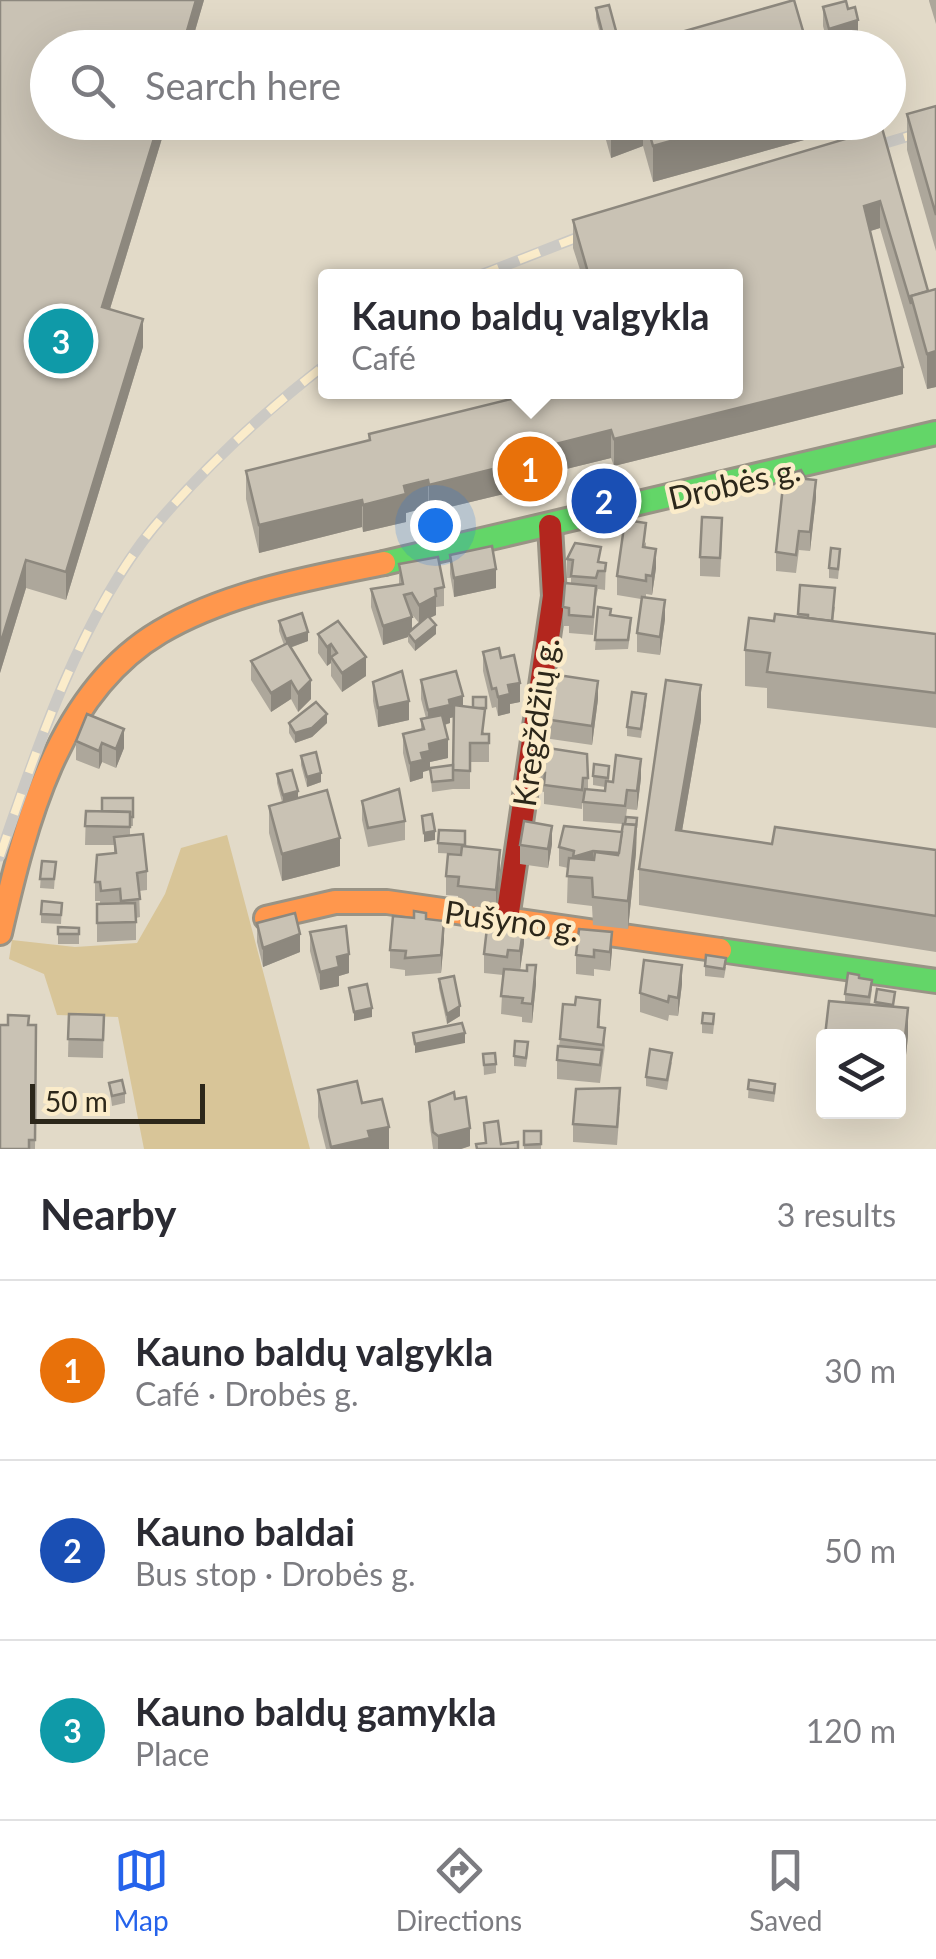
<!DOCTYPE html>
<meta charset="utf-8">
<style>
body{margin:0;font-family:Lato,sans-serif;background:#f7f7f7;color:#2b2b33}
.controls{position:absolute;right:30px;bottom:30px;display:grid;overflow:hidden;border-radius:10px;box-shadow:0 10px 40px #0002}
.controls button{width:90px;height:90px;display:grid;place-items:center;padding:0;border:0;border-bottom:2px solid #e1e1e2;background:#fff;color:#2b2b33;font:50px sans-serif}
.scale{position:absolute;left:30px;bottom:25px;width:175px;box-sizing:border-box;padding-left:10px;border:5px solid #2c271a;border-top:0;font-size:28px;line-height:35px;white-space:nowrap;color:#2c271a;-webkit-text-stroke:8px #fbecca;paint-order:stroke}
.you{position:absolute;left:435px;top:525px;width:35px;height:35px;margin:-25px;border:8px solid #fff;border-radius:50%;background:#1a73e8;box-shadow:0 0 0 15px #1a73e833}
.badge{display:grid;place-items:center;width:65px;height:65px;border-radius:50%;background:#2563eb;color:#fff;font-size:32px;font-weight:700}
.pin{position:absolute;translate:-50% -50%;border:5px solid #fff;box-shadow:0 2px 10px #0006}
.popup{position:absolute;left:318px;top:269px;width:425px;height:130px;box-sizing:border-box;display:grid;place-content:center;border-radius:10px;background:#fff;filter:drop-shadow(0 2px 8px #0005);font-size:32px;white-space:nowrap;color:#7c7c81}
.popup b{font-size:38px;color:#2b2b33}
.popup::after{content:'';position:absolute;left:50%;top:100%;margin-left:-20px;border:20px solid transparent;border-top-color:#fff}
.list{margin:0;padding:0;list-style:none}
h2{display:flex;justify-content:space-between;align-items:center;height:130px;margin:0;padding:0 40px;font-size:42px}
h2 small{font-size:32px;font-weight:400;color:#7c7c81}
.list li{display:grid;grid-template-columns:65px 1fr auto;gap:30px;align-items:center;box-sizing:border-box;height:180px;padding:0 40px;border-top:2px solid #e1e1e2}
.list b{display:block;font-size:38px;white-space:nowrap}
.list p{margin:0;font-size:32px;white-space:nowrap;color:#7c7c81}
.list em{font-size:32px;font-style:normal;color:#7c7c81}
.icon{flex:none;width:55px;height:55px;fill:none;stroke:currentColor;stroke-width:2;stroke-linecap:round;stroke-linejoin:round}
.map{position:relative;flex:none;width:936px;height:1149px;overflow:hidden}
.search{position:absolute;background:#fff;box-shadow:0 10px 40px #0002;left:30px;right:30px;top:30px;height:110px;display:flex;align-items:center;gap:25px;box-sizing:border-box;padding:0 35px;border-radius:55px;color:#7c7c81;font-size:38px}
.sheet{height:670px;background:#fff}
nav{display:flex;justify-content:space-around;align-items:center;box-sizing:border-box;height:140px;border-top:2px solid #e1e1e2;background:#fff;font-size:28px;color:#7c7c81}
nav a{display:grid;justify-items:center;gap:5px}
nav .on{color:#2563eb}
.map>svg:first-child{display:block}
</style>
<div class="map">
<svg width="936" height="1149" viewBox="0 0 936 1149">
<rect width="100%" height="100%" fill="#e2dac8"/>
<path fill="#d8c598" d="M 227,835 L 310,1149 L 144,1149 L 118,1017 L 57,1015 L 44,974 L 9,959 L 12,940 L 75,947 L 137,943 L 165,894 L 181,848 Z"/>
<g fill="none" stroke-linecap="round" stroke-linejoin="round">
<g stroke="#999385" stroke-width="28">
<g id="fast">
<path d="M 384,563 L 936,433"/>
<path d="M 720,950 L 936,981"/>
</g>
</g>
<g stroke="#999385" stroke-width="28">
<g id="slow">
<path d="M 266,918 L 335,902 L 387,902 L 720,950"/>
<path d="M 0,933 C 25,825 57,693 160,632 C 226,593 309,578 384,563"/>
</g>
</g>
<g stroke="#999385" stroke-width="28">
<path id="jam" d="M 507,919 L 554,596 L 550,526"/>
</g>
<use href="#fast" stroke="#63d668" stroke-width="22"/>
<use href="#slow" stroke="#ff974d" stroke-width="22"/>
<use href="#jam" stroke="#b3261e" stroke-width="22"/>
<g stroke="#cbc9c4" stroke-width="11">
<g id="rail">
<path d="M 862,150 L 936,128"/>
<path d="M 478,276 L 599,229"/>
<path d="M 0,856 C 36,749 82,614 154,527 C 204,468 264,412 325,365"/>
</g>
</g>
<use href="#rail" stroke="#fbecca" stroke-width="8" stroke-dasharray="22" stroke-linecap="butt"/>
</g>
<g fill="#ada79b" fill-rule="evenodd">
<path d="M 0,0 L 204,0 L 190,48 L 48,122 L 167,122 L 110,309 L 143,347 L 66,600 L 26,588 L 0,673 Z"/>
<path d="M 929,0 L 936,0 L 936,24 L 929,1 Z"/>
<path d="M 823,7 L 848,9 L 858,39 L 829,48 L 823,26 Z"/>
<path d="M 596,8 L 616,41 L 603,45 L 596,18 Z"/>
<path d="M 936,106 L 936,251 L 907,150 L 907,114 Z"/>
<path d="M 601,122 L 822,122 L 822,135 L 653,182 L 643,146 L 611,158 Z"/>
<path d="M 882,128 L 928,291 L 936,289 L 936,387 L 927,389 L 880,228 L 870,231 L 903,394 L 614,466 L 611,458 L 554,472 L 554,482 L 429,512 L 428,507 L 406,513 L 406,522 L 363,532 L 362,527 L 259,553 L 246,499 L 246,471 L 369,440 L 369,434 L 735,392 L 735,276 L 582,276 L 573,248 L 573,220 Z"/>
<path d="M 816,498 L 810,551 L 799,550 L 796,573 L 776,571 L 776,552 Z"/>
<path d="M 722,537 L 720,577 L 700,576 L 700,557 Z"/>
<path d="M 646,542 L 646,548 L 656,568 L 652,595 L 646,594 L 646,598 L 665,619 L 660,655 L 637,652 L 637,633 L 641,599 L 617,595 L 617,576 Z"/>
<path d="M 450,555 L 496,588 L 454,597 L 450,574 Z"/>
<path d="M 840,558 L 838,579 L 829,578 L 829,568 Z"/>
<path d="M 567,559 L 606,563 L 605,590 L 598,589 L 596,597 L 593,635 L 569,633 L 569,626 L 563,626 L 563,607 L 571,584 L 571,578 L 567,578 Z"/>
<path d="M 399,564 L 444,587 L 444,606 L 436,607 L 436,615 L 430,618 L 436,634 L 415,651 L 408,642 L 408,637 L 383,645 L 371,607 L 371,589 L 399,585 ZM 410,612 L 419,623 L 412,629 Z"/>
<path d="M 800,585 L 835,607 L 833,622 L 936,634 L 936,728 L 767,708 L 767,688 L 745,686 L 745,650 L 774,621 L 798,617 Z"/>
<path d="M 598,607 L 631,628 L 628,649 L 595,650 Z"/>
<path d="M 279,621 L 308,641 L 290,648 L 311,699 L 298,712 L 291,699 L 271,712 L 251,680 L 251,661 L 284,645 L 279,631 Z"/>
<path d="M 318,634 L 366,676 L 342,692 L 331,676 L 331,663 L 327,666 L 318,653 Z"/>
<path d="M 483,652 L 501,658 L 520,702 L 510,704 L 510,713 L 498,716 L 496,707 L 492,708 L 483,671 Z"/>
<path d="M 421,680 L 463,706 L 485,734 L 489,734 L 489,762 L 470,762 L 470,789 L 453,789 L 453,787 L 453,789 L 432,792 L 430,768 L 453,765 L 454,717 L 450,718 L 450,723 L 445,725 L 448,758 L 430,762 L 423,772 L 423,778 L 410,782 L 403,753 L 403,734 L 421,730 L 421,719 L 426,718 L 421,699 Z"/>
<path d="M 373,682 L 409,720 L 378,727 L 373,701 Z"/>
<path d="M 598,699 L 592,745 L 544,738 L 544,719 L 551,705 Z"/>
<path d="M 646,704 L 641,738 L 627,736 L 627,727 Z"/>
<path d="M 87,714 L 124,748 L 116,768 L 102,762 L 99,769 L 76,760 L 76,741 Z"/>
<path d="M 701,720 L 682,831 L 772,844 L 936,850 L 936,952 L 639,905 L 639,869 Z"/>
<path d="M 289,723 L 327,723 L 312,737 L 295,743 L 289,733 Z"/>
<path d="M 301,756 L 321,782 L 307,787 L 301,765 Z"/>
<path d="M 609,766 L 609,781 L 641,778 L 637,810 L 627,809 L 626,817 L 637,818 L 636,853 L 628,929 L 593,925 L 592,906 L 567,903 L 568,868 L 559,866 L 559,847 L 622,832 L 623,824 L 583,821 L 583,796 L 582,809 L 544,804 L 544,792 L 540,791 L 540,773 L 588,778 L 588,789 L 605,791 L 605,787 L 593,785 L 593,776 Z"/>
<path d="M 277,774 L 298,798 L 340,866 L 282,881 L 269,833 L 269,806 L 282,802 L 277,783 Z"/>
<path d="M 133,798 L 133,826 L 130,826 L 130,835 L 147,871 L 147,890 L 139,891 L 140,917 L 136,918 L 136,940 L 97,942 L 97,904 L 100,904 L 100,901 L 95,901 L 95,882 L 114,853 L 114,845 L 85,845 L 86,811 L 102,811 Z"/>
<path d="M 362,801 L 405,821 L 405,840 L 368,847 L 362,820 Z"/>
<path d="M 465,831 L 465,846 L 500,869 L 496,909 L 458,905 L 458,896 L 446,895 L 446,876 L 461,854 L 438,853 L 438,843 Z"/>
<path d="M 552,844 L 548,868 L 520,864 L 520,845 Z"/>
<path d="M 42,861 L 56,862 L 54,889 L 40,888 Z"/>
<path d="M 62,903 L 61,924 L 41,923 L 41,914 Z"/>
<path d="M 426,919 L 444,939 L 441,973 L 405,976 L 405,970 L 390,968 L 390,950 Z"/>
<path d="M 257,923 L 300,952 L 263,967 L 257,942 Z"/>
<path d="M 58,927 L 79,928 L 79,944 L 58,944 Z"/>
<path d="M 579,929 L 612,951 L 610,971 L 594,969 L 594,976 L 576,974 L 576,955 Z"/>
<path d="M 310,932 L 349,973 L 339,976 L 339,986 L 320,990 L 310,951 Z"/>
<path d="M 524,943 L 520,970 L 508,969 L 536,984 L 532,1023 L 522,1022 L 522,1017 L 501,1014 L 503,975 L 484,973 L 484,954 Z"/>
<path d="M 705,966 L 726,967 L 724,978 L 705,976 Z"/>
<path d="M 859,978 L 872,989 L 870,1004 L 875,1005 L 877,989 L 894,1007 L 908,1036 L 904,1074 L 898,1074 L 898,1036 L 845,1002 L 845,994 Z"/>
<path d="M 439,979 L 460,1016 L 447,1024 L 439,988 Z"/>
<path d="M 682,984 L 678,1016 L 669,1015 L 668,1021 L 640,1012 L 640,993 Z"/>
<path d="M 69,1014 L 104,1015 L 103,1058 L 68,1057 Z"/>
<path d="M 600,1019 L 600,1027 L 605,1046 L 600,1083 L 557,1079 L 557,1060 L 560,1039 Z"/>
<path d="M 702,1023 L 714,1024 L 713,1034 L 702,1033 Z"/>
<path d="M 29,1025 L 36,1025 L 35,1149 L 0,1149 Z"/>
<path d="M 528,1052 L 526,1067 L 514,1066 L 514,1056 Z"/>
<path d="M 483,1054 L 496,1064 L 496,1073 L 484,1075 Z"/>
<path d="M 672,1062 L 667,1090 L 646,1086 L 646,1077 Z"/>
<path d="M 749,1080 L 775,1094 L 774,1102 L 748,1098 Z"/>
<path d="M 109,1083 L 125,1093 L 125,1103 L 112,1106 Z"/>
<path d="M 318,1090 L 362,1103 L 389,1149 L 326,1149 L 318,1117 Z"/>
<path d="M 455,1099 L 470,1146 L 461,1149 L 433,1149 L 429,1120 L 429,1102 Z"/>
<path d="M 620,1107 L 617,1145 L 573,1142 L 573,1124 Z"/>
<rect x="524" y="1131" width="17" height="18"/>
</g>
<g fill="#8d887e">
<path d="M 196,0 L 204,0 L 190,48 L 182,48 Z"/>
<path d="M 858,20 L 858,39 L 829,48 L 829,29 Z"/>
<path d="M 616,31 L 616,41 L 603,45 L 603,35 Z"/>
<path d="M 159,122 L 167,122 L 102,335 L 102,307 Z"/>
<path d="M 611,122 L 643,122 L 643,146 L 611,158 Z"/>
<path d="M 738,122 L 822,122 L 822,135 L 653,182 L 653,146 Z"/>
<path d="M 880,201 L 880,228 L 864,233 L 864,206 Z"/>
<path d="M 143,319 L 143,347 L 66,600 L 66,572 Z"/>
<path d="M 936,351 L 936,387 L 927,389 L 927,354 Z"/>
<path d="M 903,367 L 903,394 L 614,466 L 614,439 Z"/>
<path d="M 611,430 L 611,458 L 554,472 L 554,482 L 429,512 L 429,485 L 552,445 Z"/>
<path d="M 428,480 L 428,507 L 406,513 L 406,522 L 363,532 L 363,505 L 404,486 Z"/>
<path d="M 816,480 L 816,498 L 810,551 L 810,532 Z"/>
<path d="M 362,500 L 362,527 L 259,553 L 259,525 Z"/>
<path d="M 656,549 L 656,568 L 652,595 L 652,576 Z"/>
<path d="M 26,560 L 26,588 L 0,673 L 0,645 Z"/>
<path d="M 496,569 L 496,588 L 454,597 L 454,578 Z"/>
<path d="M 436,596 L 436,615 L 419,623 L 419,605 Z"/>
<path d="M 665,600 L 665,619 L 660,655 L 660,637 Z"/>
<path d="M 412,617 L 412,636 L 408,633 L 408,637 L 383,645 L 383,626 Z"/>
<path d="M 436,625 L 436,634 L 415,651 L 415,642 Z"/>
<path d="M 308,632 L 308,641 L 286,649 L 286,639 Z"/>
<path d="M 331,644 L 331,663 L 327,666 L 327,647 Z"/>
<path d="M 366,657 L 366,676 L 342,692 L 342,673 Z"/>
<path d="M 311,680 L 311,699 L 298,712 L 298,693 Z"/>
<path d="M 291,681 L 291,699 L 271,712 L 271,693 Z"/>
<path d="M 598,681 L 598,699 L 592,745 L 592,726 Z"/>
<path d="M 520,683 L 520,702 L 510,704 L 510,713 L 498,716 L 498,697 L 508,685 Z"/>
<path d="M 701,685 L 701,720 L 676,866 L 676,830 Z"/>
<path d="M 463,696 L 463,715 L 450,718 L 450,723 L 428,729 L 428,710 L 449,700 Z"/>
<path d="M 409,701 L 409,720 L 378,727 L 378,708 Z"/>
<path d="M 327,714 L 327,723 L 312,737 L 295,743 L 295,733 Z"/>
<path d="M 124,729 L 124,748 L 116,768 L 116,749 Z"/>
<path d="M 448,739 L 448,758 L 430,762 L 430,770 L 423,772 L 423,778 L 410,782 L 410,763 L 421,753 L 429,744 Z"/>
<path d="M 102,743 L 102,762 L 99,769 L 99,751 Z"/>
<path d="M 641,759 L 641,778 L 637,810 L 637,791 Z"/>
<path d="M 321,773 L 321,782 L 307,787 L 307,777 Z"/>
<path d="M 298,791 L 298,800 L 283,804 L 283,795 Z"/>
<path d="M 637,818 L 636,853 L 628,929 L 628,901 Z"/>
<path d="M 552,826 L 552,844 L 548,868 L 548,849 Z"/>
<path d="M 435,831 L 435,840 L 424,842 L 424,833 Z"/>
<path d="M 340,838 L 340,866 L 282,881 L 282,854 Z"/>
<path d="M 500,850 L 500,869 L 496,909 L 496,890 Z"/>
<path d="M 593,851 L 593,870 L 573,876 L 573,857 Z"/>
<path d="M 444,921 L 444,939 L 441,973 L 441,955 Z"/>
<path d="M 524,924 L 524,943 L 520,970 L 520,951 Z"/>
<path d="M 612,932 L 612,951 L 610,971 L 610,952 Z"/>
<path d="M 300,934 L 300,952 L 263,967 L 263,948 Z"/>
<path d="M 349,954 L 349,973 L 339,976 L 339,986 L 320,990 L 320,972 L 337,957 Z"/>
<path d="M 536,965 L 536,984 L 532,1023 L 532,1004 Z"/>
<path d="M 682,965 L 682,984 L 678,1016 L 678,998 Z"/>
<path d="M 460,1006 L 460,1016 L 447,1024 L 447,1014 Z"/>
<path d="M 372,1008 L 372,1017 L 354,1021 L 354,1012 Z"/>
<path d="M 908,1008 L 908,1036 L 904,1074 L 904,1047 Z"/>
<path d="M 465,1033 L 465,1043 L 415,1053 L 415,1044 Z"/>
<path d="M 389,1127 L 389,1149 L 331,1149 L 331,1147 L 368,1131 Z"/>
<path d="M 470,1128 L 470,1146 L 461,1149 L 438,1149 L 438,1136 Z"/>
</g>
<g fill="#c9c2b4" stroke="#8d887e" stroke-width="2.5">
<path d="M 0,0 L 196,0 L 182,48 L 48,48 L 48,122 L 159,122 L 102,307 L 143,319 L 66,572 L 26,560 L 0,645 Z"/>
<path d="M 794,0 L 808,48 L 625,48 Z"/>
<path d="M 846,1 L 848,9 L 855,7 L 858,20 L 829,29 L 823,7 Z"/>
<path d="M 609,5 L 616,31 L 603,35 L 596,8 Z"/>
<path d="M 936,106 L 936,215 L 907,114 Z"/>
<path d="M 646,122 L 738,122 L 653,146 Z"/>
<path d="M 882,128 L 928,291 L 911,296 L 911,304 L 880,201 L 864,206 L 903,367 L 614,439 L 611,430 L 552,445 L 554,454 L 429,485 L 428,480 L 404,486 L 406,494 L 363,505 L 362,500 L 259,525 L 246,471 L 370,440 L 369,434 L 539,392 L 735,392 L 735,276 L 589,276 L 573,220 Z"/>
<path d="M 936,289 L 936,351 L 927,354 L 911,296 Z"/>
<path d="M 801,470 L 806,479 L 816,480 L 810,532 L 799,531 L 796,555 L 776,552 L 784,476 Z"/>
<path d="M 702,517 L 722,518 L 720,558 L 700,557 Z"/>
<path d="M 625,520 L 646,523 L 643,547 L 656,549 L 652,576 L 646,575 L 646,581 L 617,576 Z"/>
<path d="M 575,543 L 601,547 L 598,562 L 606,563 L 605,571 L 598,571 L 596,578 L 571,576 L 573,560 L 567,559 Z"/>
<path d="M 492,546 L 496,569 L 454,578 L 450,555 Z"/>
<path d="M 831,548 L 840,549 L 838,569 L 829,568 Z"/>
<path d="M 438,557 L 444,587 L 435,589 L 436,596 L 419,605 L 412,593 L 404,595 L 412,617 L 383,626 L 371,589 L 403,584 L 399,564 Z"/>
<path d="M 565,583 L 596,586 L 593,617 L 569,615 L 569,608 L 563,607 Z"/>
<path d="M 800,585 L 835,588 L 832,621 L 808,618 L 808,615 L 798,614 Z"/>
<path d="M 642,597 L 665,600 L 660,637 L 637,633 Z"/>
<path d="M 598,607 L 611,609 L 610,615 L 631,618 L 628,640 L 595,640 Z"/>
<path d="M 302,613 L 308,632 L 286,639 L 279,621 Z"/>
<path d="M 775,614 L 936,634 L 936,693 L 767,672 L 770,653 L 745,650 L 749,618 L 774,621 Z"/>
<path d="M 428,616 L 436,625 L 415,642 L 408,633 Z"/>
<path d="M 338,621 L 366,657 L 342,673 L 331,657 L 337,653 L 331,644 L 327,647 L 318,634 Z"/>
<path d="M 288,643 L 311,680 L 298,693 L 291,681 L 271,693 L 251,661 Z"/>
<path d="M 499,648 L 501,658 L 514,655 L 520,683 L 508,685 L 510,694 L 498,697 L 496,688 L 492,689 L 483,652 Z"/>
<path d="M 402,671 L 409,701 L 378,708 L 373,682 Z"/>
<path d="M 456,671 L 463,696 L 449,700 L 450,705 L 428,710 L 421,680 Z"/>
<path d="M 551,674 L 598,681 L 592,726 L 544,719 L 547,704 L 552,705 Z"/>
<path d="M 666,680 L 701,685 L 676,830 L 772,844 L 775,827 L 936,850 L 936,916 L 639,869 Z"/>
<path d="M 632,692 L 646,694 L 641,729 L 627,727 Z"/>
<rect x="473" y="697" width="13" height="11"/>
<path d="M 316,702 L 327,714 L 312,728 L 295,733 L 289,723 Z"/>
<path d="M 454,705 L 485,709 L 482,734 L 489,734 L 489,743 L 470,743 L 470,771 L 453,770 Z"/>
<path d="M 87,714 L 124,729 L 116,749 L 102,743 L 99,751 L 76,741 Z"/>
<path d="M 442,715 L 448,739 L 429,744 L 430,751 L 421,753 L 423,760 L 410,763 L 403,734 L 424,729 L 421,719 Z"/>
<path d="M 548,748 L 587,754 L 588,778 L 583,778 L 582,790 L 544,785 L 545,773 L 540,773 Z"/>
<path d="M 316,752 L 321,773 L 307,777 L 301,756 Z"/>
<path d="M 616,755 L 641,759 L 637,791 L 627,790 L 625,806 L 583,802 L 585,789 L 605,791 L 606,781 L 613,782 Z"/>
<path d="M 594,764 L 609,766 L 608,778 L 593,776 Z"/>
<path d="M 453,765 L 453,780 L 432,782 L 430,768 Z"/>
<path d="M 292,770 L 298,791 L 283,795 L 277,774 Z"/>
<path d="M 399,789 L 405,821 L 368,828 L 362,801 Z"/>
<path d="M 327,790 L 340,838 L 282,854 L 269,806 Z"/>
<path d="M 102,798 L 133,798 L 133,817 L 130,817 L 130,812 L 102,811 Z"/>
<path d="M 86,811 L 130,812 L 130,827 L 85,826 Z"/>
<path d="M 432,814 L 435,831 L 424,833 L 422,816 Z"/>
<path d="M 626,817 L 637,818 L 636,828 L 636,825 L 625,824 Z"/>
<path d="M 524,821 L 552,826 L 548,849 L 520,845 Z"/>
<path d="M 623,824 L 636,825 L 628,901 L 593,897 L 592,878 L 567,876 L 569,858 L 594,860 L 595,852 L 618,855 Z"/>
<path d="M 564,826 L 622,832 L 619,853 L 593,851 L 573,857 L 574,851 L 559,847 Z"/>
<path d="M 439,830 L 465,831 L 465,845 L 438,843 Z"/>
<path d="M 143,834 L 147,871 L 137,873 L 140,899 L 121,901 L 120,889 L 101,891 L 100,882 L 95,882 L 97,855 L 116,853 L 114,837 Z"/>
<path d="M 462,846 L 500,850 L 496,890 L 458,886 L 459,877 L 446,876 L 448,854 L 461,855 Z"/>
<path d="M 42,861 L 56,862 L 54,879 L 40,879 Z"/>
<path d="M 42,901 L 62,903 L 61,915 L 41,914 Z"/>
<path d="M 135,903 L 136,922 L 97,923 L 97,904 Z"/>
<path d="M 414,911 L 426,913 L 426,919 L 444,921 L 441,955 L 405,958 L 406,951 L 390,950 L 393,916 L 414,918 Z"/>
<path d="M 295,913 L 300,934 L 263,948 L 257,923 Z"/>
<path d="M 488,919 L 524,924 L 520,951 L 508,950 L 507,957 L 484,954 Z"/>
<path d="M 346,926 L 349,954 L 337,957 L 339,967 L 320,972 L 310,932 Z"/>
<path d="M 58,927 L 79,928 L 79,934 L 58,934 Z"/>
<path d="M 579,929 L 612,932 L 610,952 L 594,950 L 594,957 L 576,955 Z"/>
<path d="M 706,955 L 726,958 L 724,969 L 705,966 Z"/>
<path d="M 644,960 L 682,965 L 678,998 L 669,996 L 668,1002 L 640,993 Z"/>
<path d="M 527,965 L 536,965 L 532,1004 L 522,1003 L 523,998 L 501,996 L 504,969 L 527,971 Z"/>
<path d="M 848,973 L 859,975 L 859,978 L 872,980 L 869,997 L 845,994 Z"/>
<path d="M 454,976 L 460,1006 L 447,1014 L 439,979 Z"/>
<path d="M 367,984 L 372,1008 L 354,1012 L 349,988 Z"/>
<path d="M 877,989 L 895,992 L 893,1005 L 875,1002 Z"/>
<path d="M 576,997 L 600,1000 L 598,1027 L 605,1028 L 603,1045 L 560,1039 L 563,1004 L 575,1005 Z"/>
<path d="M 829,1001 L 908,1008 L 904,1047 L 898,1046 L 898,1036 L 825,1036 Z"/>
<path d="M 703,1013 L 714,1014 L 713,1024 L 702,1023 Z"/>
<path d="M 69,1014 L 104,1015 L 103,1040 L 68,1039 Z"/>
<path d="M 8,1015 L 29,1016 L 28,1025 L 36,1025 L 35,1140 L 29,1140 L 29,1149 L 0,1149 L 0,1025 L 8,1025 Z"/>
<path d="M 462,1023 L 465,1033 L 415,1044 L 413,1033 Z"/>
<path d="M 515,1041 L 528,1042 L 526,1058 L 514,1056 Z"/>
<path d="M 558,1046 L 602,1050 L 600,1065 L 557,1060 Z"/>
<path d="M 650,1049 L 672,1053 L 667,1080 L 646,1077 Z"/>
<path d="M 495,1053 L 496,1064 L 484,1065 L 483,1054 Z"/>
<path d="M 122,1080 L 125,1093 L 112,1096 L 109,1083 Z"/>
<path d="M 749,1080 L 775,1084 L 774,1093 L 748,1089 Z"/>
<path d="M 357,1081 L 362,1103 L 382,1099 L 389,1127 L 368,1131 L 370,1138 L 331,1147 L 318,1090 Z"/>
<path d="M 620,1088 L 617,1127 L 573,1124 L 576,1089 Z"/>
<path d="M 454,1092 L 455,1099 L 466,1097 L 470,1128 L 438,1136 L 433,1132 L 429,1102 Z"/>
<path d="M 498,1121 L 501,1144 L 518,1142 L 518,1149 L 477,1149 L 476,1144 L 486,1143 L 484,1123 Z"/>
<path d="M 524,1131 L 541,1131 L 541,1144 L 524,1145 Z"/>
</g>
<g text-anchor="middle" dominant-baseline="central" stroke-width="9" stroke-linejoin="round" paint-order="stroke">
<g font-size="32" fill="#2c271a" stroke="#fbecca">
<text transform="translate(734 483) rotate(-13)">Drobės g.</text>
<text transform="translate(535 722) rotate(-82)">Kregždžių g.</text>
<text transform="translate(512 920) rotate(8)">Pušyno g.</text>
</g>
</g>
</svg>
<div class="controls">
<button><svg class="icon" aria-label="layers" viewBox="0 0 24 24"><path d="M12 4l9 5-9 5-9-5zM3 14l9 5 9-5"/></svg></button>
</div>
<div class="scale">50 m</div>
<div class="you"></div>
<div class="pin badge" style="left:530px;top:469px;background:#e8710a">1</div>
<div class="popup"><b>Kauno baldų valgykla</b>Café</div>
<div class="pin badge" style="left:604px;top:501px;background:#1a4fb4">2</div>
<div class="pin badge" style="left:61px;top:341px;background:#0f9aa8">3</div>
<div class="search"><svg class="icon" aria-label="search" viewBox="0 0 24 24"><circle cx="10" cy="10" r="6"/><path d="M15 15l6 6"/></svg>Search here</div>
</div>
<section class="sheet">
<h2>Nearby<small>3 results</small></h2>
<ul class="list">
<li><span class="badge" style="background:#e8710a">1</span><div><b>Kauno baldų valgykla</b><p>Café · Drobės g.</p></div><em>30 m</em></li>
<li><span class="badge" style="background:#1a4fb4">2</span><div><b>Kauno baldai</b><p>Bus stop · Drobės g.</p></div><em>50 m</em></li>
<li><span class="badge" style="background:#0f9aa8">3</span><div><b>Kauno baldų gamykla</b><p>Place</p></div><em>120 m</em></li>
</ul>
</section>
<nav>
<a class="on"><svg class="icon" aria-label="map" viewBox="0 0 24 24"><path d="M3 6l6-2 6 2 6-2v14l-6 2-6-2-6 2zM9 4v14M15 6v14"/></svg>Map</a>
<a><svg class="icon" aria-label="directions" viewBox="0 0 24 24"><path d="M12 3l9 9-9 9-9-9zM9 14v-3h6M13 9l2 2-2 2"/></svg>Directions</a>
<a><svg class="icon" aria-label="saved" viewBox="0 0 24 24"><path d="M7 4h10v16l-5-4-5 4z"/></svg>Saved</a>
</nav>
